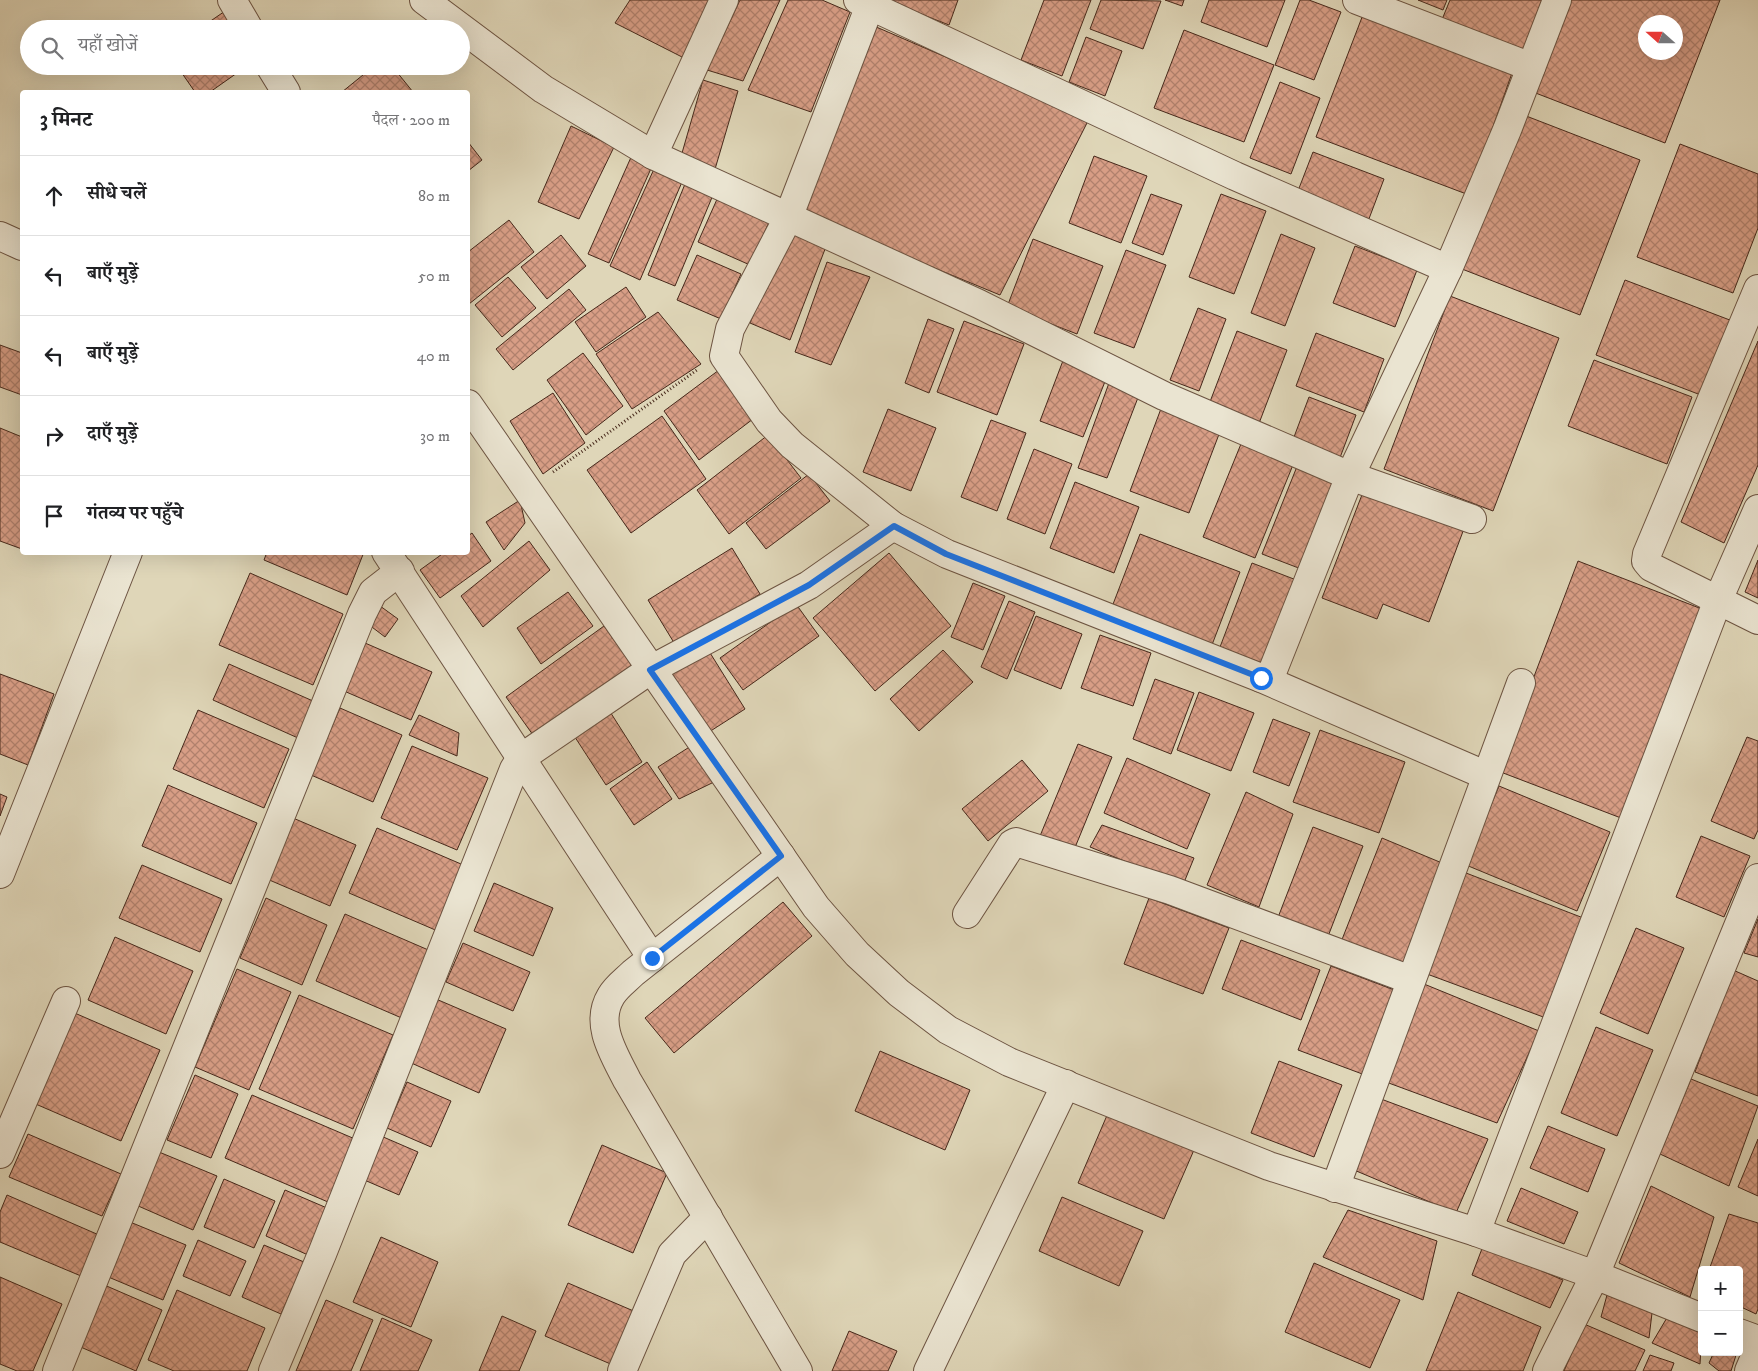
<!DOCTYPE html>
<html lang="hi">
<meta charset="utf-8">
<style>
body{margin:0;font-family:"IM FELL DW Pica","Noto Serif Devanagari",serif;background:#f2f2f2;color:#202124}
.controls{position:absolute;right:15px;bottom:15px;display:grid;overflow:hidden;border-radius:5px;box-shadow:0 5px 20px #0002}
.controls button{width:45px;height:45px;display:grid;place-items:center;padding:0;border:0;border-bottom:1px solid #e0e0e0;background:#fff;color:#202124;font:25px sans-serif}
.compass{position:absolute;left:1638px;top:15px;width:45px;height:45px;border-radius:50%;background:#fff;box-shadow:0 5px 20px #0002;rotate:291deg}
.stop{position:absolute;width:15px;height:15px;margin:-11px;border:4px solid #1a73e8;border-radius:50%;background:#fff}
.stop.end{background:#1a73e8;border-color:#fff;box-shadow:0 1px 5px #0008}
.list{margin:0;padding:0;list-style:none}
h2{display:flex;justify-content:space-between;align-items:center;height:65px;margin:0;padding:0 20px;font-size:21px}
h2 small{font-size:16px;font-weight:400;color:#757577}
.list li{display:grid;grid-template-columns:32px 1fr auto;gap:15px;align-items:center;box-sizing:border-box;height:80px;padding:0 20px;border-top:1px solid #e0e0e0}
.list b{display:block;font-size:19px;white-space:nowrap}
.list em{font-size:16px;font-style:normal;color:#757577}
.icon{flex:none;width:28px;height:28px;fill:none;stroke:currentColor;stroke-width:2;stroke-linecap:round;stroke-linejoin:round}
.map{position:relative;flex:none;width:1758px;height:1371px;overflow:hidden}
.search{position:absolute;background:#fff;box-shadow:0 5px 20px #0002;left:20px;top:20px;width:450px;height:55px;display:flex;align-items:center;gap:12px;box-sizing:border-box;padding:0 18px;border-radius:28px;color:#757577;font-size:19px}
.panel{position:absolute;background:#fff;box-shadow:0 5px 20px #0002;left:20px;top:90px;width:450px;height:465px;border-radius:5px}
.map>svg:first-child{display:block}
</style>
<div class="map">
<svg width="1758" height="1371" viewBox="0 0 1758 1371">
<defs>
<pattern id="building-cross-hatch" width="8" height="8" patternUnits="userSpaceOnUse" patternTransform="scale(1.25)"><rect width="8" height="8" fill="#d89e86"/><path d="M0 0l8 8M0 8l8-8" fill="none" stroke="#b1816d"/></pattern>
</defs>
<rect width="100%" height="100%" fill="#dfd6b8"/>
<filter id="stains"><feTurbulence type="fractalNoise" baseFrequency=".004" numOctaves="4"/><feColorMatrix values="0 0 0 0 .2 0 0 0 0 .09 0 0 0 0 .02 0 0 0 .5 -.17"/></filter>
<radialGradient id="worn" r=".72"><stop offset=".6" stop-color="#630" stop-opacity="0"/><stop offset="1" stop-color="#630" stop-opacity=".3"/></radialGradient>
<g fill="url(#building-cross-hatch)" stroke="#47291b" fill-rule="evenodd">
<path d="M 630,0 L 713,0 L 684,58 L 615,23 Z"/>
<path d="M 740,0 L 780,0 L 743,81 L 707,70 Z"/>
<path d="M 788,0 L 822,0 L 850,12 L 811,112 L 748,90 Z"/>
<path d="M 894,0 L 958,0 L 949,25 L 893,3 Z"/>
<path d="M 1044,0 L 1091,0 L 1062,76 L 1021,60 Z"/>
<path d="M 1101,0 L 1161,1 L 1143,49 L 1090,29 Z"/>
<path d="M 1165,0 L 1184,0 L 1182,6 Z"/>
<path d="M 1209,0 L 1285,0 L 1267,47 L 1201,22 Z"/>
<path d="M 1300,0 L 1309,0 L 1341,12 L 1314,80 L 1275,65 Z"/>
<path d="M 1418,0 L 1447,0 L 1443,10 Z"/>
<path d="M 1450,0 L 1542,0 L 1522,54 L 1441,22 Z"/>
<path d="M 1568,0 L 1720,0 L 1665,143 L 1533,92 ZM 1646,22 L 1676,22 L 1676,52 L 1646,52 Z"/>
<path d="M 228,9 L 241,29 L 199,29 Z"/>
<path d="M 1364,12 L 1512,73 L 1469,195 L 1316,137 Z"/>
<path d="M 874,26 L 1089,119 L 1000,295 L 803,214 Z"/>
<path d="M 1184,30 L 1274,65 L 1244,142 L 1154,108 Z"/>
<path d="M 1086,37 L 1122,51 L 1105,96 L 1069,82 Z"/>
<path d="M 177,66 L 247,66 L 210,92 L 195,92 Z"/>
<path d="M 374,66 L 392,66 L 413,92 L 342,92 Z"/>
<path d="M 703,80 L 738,91 L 713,176 L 680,160 Z"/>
<path d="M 1280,82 L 1320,98 L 1291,174 L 1250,158 Z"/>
<path d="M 1521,114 L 1640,160 L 1580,315 L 1462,269 Z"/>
<path d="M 571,126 L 614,147 L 579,219 L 538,202 Z"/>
<path d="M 468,142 L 482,160 L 468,171 Z"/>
<path d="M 1680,144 L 1758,174 L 1758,228 L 1733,293 L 1637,257 Z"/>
<path d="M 1313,152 L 1384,179 L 1367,224 L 1296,196 Z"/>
<path d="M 632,155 L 653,164 L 609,263 L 588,254 Z"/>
<path d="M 1094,156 L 1147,176 L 1121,243 L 1069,223 Z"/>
<path d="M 654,169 L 682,182 L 640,280 L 610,266 Z"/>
<path d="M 685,184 L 713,195 L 675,286 L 648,275 Z"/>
<path d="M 1151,194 L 1182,205 L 1163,255 L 1132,243 Z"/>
<path d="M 1221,194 L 1266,211 L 1234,294 L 1189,277 Z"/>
<path d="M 718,197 L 770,220 L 750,265 L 698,242 Z"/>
<path d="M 509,220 L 534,252 L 469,304 L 468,252 Z"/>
<path d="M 788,228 L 827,244 L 790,340 L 750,323 Z"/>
<path d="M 1281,234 L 1315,248 L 1285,326 L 1251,313 Z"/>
<path d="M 561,235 L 586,266 L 547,299 L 521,267 Z"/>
<path d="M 1033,239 L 1103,266 L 1077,334 L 1007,307 Z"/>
<path d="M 1355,246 L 1417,270 L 1395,327 L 1333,303 Z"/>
<path d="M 1126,250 L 1166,265 L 1134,348 L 1094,333 Z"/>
<path d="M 697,255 L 741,274 L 721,319 L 677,300 Z"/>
<path d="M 827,262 L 870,277 L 831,365 L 795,352 Z"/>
<path d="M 508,277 L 536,308 L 502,337 L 475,305 Z"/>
<path d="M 1625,280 L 1735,322 L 1706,397 L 1596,355 Z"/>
<path d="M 626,287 L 646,317 L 596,352 L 575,322 Z"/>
<path d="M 569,289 L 586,310 L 513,370 L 496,349 Z"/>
<path d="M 1450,296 L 1559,338 L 1493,511 L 1384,469 Z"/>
<path d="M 1198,308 L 1226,319 L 1199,391 L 1170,380 Z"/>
<path d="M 658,312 L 701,364 L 632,409 L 596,354 Z"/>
<path d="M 928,319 L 954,329 L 929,393 L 905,383 Z"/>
<path d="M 964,321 L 1024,344 L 997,415 L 937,392 Z"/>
<path d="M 1237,331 L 1287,350 L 1258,426 L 1208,407 Z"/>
<path d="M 1316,333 L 1384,359 L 1364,412 L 1296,386 Z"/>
<path d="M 1758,341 L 1758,465 L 1724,543 L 1681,522 Z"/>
<path d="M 0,345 L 22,353 L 22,395 L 0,387 Z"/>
<path d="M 583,353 L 623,406 L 586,435 L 547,380 Z"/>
<path d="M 1064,358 L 1108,374 L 1083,437 L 1040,421 Z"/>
<path d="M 1594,360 L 1692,397 L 1667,464 L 1568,426 Z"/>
<path d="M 719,370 L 753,419 L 699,460 L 664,411 Z"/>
<path d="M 1109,383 L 1139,395 L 1107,478 L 1078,468 Z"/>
<path d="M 553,393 L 585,443 L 543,474 L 510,421 Z"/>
<path d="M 1309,397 L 1356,415 L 1338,463 L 1291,445 Z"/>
<path d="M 1162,406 L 1221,429 L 1189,513 L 1130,491 Z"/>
<path d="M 888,409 L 936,428 L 911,491 L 863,472 Z"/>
<path d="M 662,416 L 706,479 L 631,533 L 587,470 Z"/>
<path d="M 991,420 L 1026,433 L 997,511 L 961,497 Z"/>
<path d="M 0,428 L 22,437 L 22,549 L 0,541 Z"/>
<path d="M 768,435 L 801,478 L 729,534 L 697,490 Z"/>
<path d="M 1243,439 L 1295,460 L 1255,558 L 1203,537 Z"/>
<path d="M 1034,449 L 1072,464 L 1045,534 L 1007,519 Z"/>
<path d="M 1298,464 L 1345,483 L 1309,572 L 1262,554 Z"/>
<path d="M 809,474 L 830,501 L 766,549 L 746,523 Z"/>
<path d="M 1075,482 L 1139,507 L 1114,573 L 1050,548 Z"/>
<path d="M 1365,487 L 1465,526 L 1429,622 L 1383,604 L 1377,619 L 1322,598 Z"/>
<path d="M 520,500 L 525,523 L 504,550 L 486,522 Z"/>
<path d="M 472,533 L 491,561 L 440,598 L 420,570 L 445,552 L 468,552 L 468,536 Z"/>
<path d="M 1140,534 L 1240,572 L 1210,650 L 1110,612 Z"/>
<path d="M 529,541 L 550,570 L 483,627 L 461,596 Z"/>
<path d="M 732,548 L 760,594 L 676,646 L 648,600 Z"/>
<path d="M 267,552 L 364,552 L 347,595 L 264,560 Z"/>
<path d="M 889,553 L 951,626 L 875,691 L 813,618 Z"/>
<path d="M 1758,560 L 1758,598 L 1745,592 Z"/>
<path d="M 1578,561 L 1702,609 L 1621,818 L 1498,771 Z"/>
<path d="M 1252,563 L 1299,581 L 1267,665 L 1220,647 Z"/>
<path d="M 250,573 L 343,614 L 313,685 L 219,645 Z"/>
<path d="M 973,583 L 1005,596 L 983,650 L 951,637 Z"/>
<path d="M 568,592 L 593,626 L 541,664 L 517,628 Z"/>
<path d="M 1009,601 L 1035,612 L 1007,679 L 981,667 Z"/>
<path d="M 376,603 L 398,619 L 385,637 L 364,621 Z"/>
<path d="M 796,604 L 819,636 L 743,690 L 720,658 Z"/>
<path d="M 1036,616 L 1082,634 L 1061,689 L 1014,670 Z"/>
<path d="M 604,626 L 632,665 L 533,735 L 506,697 Z"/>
<path d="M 1100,635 L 1151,653 L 1133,706 L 1081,688 Z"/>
<path d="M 365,643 L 432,672 L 411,720 L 344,691 Z"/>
<path d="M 707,648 L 745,709 L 709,732 L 670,671 Z"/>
<path d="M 943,650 L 973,682 L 919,731 L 890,699 Z"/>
<path d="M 229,664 L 313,701 L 298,738 L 213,700 Z"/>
<path d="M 0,674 L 54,694 L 28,765 L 0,754 Z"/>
<path d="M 1155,679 L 1194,693 L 1171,754 L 1133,739 Z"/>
<path d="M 1199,692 L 1254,713 L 1231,771 L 1177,750 Z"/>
<path d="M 607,707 L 642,762 L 606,785 L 571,731 Z"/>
<path d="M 340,708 L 402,735 L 373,802 L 311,775 Z"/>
<path d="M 198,710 L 289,749 L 264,808 L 173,769 Z"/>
<path d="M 419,715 L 459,733 L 457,756 L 409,735 Z"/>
<path d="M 1273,719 L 1310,733 L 1289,786 L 1253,772 Z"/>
<path d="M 1320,730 L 1405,762 L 1379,833 L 1293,802 Z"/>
<path d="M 1747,737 L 1758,741 L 1758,830 L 1754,839 L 1711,821 Z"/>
<path d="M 1078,744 L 1112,757 L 1074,850 L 1040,836 Z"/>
<path d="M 412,746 L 488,778 L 457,850 L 381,818 Z"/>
<path d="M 691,746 L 714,782 L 679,799 L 658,767 Z"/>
<path d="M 1127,758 L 1210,794 L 1187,849 L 1104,813 Z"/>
<path d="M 1022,760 L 1048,791 L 988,841 L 962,809 Z"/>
<path d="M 647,762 L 672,799 L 634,825 L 610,789 Z"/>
<path d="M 168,785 L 257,823 L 231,884 L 142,846 Z"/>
<path d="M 1499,786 L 1610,832 L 1577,911 L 1466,865 Z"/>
<path d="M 1246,792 L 1293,814 L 1259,907 L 1207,885 Z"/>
<path d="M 0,794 L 7,797 L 0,816 Z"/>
<path d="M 293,818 L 356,845 L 330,906 L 267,879 Z"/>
<path d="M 1102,825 L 1194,858 L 1183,885 L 1090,847 Z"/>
<path d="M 1313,827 L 1363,846 L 1327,939 L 1277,920 Z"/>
<path d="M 377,828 L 468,867 L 440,932 L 349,893 Z"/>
<path d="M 1701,836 L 1750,856 L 1724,917 L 1676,897 Z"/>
<path d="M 1382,838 L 1442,863 L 1409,964 L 1341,942 Z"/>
<path d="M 142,865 L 222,899 L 200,952 L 119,918 Z"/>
<path d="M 1466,873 L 1586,919 L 1546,1018 L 1427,974 Z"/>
<path d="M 494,883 L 553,908 L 533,956 L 474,931 Z"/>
<path d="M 266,898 L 327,925 L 302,985 L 240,958 Z"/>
<path d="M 1149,898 L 1229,928 L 1203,994 L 1124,964 Z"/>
<path d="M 783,902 L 812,936 L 674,1053 L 645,1018 Z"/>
<path d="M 345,914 L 433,952 L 404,1019 L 316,981 Z"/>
<path d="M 1758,919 L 1758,957 L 1744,953 Z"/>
<path d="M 1636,928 L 1684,948 L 1648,1034 L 1600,1013 Z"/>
<path d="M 115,937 L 193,971 L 166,1034 L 88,1000 Z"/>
<path d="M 1241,940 L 1320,970 L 1301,1020 L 1222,989 Z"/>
<path d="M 463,943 L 530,972 L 513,1011 L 446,982 Z"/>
<path d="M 1331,966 L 1397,991 L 1365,1075 L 1298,1050 Z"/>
<path d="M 237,969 L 291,992 L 249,1090 L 195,1067 Z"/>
<path d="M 1733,970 L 1758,981 L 1758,1096 L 1695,1072 Z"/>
<path d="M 1424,984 L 1539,1031 L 1497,1123 L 1386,1082 Z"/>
<path d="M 299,995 L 393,1035 L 353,1129 L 259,1089 Z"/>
<path d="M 436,999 L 506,1029 L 479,1093 L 409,1062 Z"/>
<path d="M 70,1011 L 160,1050 L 121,1141 L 31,1102 Z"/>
<path d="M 1596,1027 L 1653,1050 L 1617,1136 L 1561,1113 Z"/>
<path d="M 880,1051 L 970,1090 L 945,1150 L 855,1111 Z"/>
<path d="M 1279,1061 L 1342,1085 L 1314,1157 L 1251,1133 Z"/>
<path d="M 195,1075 L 238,1094 L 211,1158 L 167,1140 Z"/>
<path d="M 1691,1079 L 1758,1106 L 1729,1186 L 1660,1154 Z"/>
<path d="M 407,1082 L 451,1101 L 431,1147 L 387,1128 Z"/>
<path d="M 252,1095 L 355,1139 L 328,1202 L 225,1158 Z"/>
<path d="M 1381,1099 L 1488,1139 L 1456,1213 L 1354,1170 Z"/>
<path d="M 1111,1106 L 1197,1143 L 1164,1219 L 1078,1183 Z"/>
<path d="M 1548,1126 L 1605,1149 L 1588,1192 L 1530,1168 Z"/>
<path d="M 28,1134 L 121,1174 L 102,1216 L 9,1177 Z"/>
<path d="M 381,1136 L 418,1152 L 399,1195 L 362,1179 Z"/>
<path d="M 1758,1139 L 1758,1196 L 1738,1187 Z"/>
<path d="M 602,1145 L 667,1173 L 633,1253 L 568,1225 Z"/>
<path d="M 159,1152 L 217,1176 L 193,1230 L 136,1205 Z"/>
<path d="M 224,1179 L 275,1201 L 254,1248 L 204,1227 Z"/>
<path d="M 1651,1186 L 1714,1217 L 1690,1297 L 1619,1263 Z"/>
<path d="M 1521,1188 L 1578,1212 L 1564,1244 L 1507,1221 Z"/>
<path d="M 285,1190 L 327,1208 L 308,1255 L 266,1236 Z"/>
<path d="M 7,1195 L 99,1235 L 81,1276 L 0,1242 L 0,1212 Z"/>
<path d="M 1062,1197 L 1143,1231 L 1119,1286 L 1039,1251 Z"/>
<path d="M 1348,1210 L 1437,1241 L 1423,1300 L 1323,1257 Z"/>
<path d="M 1729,1214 L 1758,1223 L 1758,1309 L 1756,1314 L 1739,1306 L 1739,1270 L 1709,1270 Z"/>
<path d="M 130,1222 L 186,1245 L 163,1300 L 106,1276 Z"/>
<path d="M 381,1237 L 438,1262 L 411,1327 L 353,1302 Z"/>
<path d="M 198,1240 L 246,1261 L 230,1296 L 183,1276 Z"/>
<path d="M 264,1245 L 304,1262 L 281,1314 L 242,1297 Z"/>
<path d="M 1483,1246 L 1563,1280 L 1550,1308 L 1472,1275 Z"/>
<path d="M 1314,1263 L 1400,1300 L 1370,1368 L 1285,1332 Z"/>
<path d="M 0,1277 L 62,1304 L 33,1371 L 17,1371 L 0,1364 Z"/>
<path d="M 568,1283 L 643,1315 L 620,1368 L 545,1336 Z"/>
<path d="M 102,1284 L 162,1310 L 136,1371 L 76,1345 Z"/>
<path d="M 177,1290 L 265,1328 L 247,1371 L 174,1371 L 148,1360 Z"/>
<path d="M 1458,1292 L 1541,1327 L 1523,1371 L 1426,1371 Z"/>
<path d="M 1607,1295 L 1652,1313 L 1649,1338 L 1601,1317 Z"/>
<path d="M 326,1300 L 373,1320 L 351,1371 L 296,1371 Z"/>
<path d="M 502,1316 L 536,1331 L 519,1371 L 479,1371 Z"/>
<path d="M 1668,1316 L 1702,1331 L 1700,1364 L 1652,1343 Z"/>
<path d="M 382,1318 L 432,1340 L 418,1371 L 360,1371 Z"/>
<path d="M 1584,1324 L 1645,1350 L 1635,1371 L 1564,1371 Z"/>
<path d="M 849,1331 L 897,1351 L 888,1371 L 832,1371 Z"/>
<path d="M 1714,1352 L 1737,1352 L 1731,1371 L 1719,1371 L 1709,1363 Z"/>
<path d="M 1650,1355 L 1674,1363 L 1671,1371 L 1643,1371 Z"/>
</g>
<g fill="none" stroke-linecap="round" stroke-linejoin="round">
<g stroke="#6d5442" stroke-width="30">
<g id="street">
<path d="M 232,0 L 249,29"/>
<path d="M 424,0 L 543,89 L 653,155"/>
<path d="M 724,0 L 653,155 L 979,304 L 1164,396 L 1350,476 L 1472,519"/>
<path d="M 858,0 L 1235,176 L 1448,269"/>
<path d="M 872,0 L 788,218 L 730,329 L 724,356 L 769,421 L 792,445 L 893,526 L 947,554 L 1261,678 L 1268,676 L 1273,670 L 1350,476 L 1448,269 L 1507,130 L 1557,0"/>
<path d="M 1357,0 L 1531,67"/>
<path d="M 270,66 L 286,92"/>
<path d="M 0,236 L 22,246"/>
<path d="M 1758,289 L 1647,554 L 1646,561 L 1651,567 L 1758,620"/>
<path d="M 468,404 L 816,907 L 857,954 L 899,993 L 948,1030 L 1009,1062 L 1269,1166 L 1476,1232 L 1595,1275 L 1758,878"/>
<path d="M 386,552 L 652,958"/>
<path d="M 1261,678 L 1485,775"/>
<path d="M 781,856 L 633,973 C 626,980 616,987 611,996 C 594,1024 614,1054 627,1080 L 798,1371"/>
<path d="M 0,874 L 128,552"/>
<path d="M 967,914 L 1012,844 L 1016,842 L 1170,890 L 1411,980"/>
<path d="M 0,1154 L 66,1001"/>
<path d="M 1335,1188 L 1521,683"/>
<path d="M 1476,1232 L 1718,600 L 1758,509"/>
<path d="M 1739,1333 L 1758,1340"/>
<path d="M 57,1371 L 362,614 L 373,592 L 400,571"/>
<path d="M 273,1371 L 322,1254 L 514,769 L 521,758 L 650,670 L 809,585 L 893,526"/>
<path d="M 622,1371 L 672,1254 L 708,1217"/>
<path d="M 928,1371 L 1066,1084"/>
<path d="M 1547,1371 L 1595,1275 L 1702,1318"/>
<path d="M 1749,1371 L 1758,1350"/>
</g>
</g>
<path stroke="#47291b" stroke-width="3" stroke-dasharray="1 2.5" stroke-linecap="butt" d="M 553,472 L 697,370"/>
<use href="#street" stroke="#eae4d1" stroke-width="28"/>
</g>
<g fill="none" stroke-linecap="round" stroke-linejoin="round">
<path stroke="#1a73e8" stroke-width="6" d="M 652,958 L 781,856 L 650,670 L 809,585 L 894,526 L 946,554 L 1261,678"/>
</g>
<rect width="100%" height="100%" filter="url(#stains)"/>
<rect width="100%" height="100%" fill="url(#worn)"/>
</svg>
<div class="controls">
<button>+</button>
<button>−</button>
</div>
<svg class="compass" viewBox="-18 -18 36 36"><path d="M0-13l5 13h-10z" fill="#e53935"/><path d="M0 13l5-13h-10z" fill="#757577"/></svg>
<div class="stop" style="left:1261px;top:678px"></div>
<div class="stop end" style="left:652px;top:958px"></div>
<div class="search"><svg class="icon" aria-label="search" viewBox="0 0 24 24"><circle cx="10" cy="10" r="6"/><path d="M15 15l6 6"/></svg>यहाँ खोजें</div>
<section class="panel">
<h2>3 मिनट<small>पैदल · 200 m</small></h2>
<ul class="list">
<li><svg class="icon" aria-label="ahead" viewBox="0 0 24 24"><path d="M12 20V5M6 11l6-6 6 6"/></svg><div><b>सीधे चलें</b></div><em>80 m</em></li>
<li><svg class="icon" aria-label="left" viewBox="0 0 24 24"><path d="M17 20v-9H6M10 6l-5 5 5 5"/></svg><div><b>बाएँ मुड़ें</b></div><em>50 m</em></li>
<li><svg class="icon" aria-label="left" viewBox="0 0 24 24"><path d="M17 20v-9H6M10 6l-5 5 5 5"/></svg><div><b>बाएँ मुड़ें</b></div><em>40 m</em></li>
<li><svg class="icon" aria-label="right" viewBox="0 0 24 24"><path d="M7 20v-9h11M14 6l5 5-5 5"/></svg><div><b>दाएँ मुड़ें</b></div><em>30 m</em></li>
<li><svg class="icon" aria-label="arrive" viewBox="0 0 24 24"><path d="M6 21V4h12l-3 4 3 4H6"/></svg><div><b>गंतव्य पर पहुँचे</b></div></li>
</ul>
</section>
</div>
